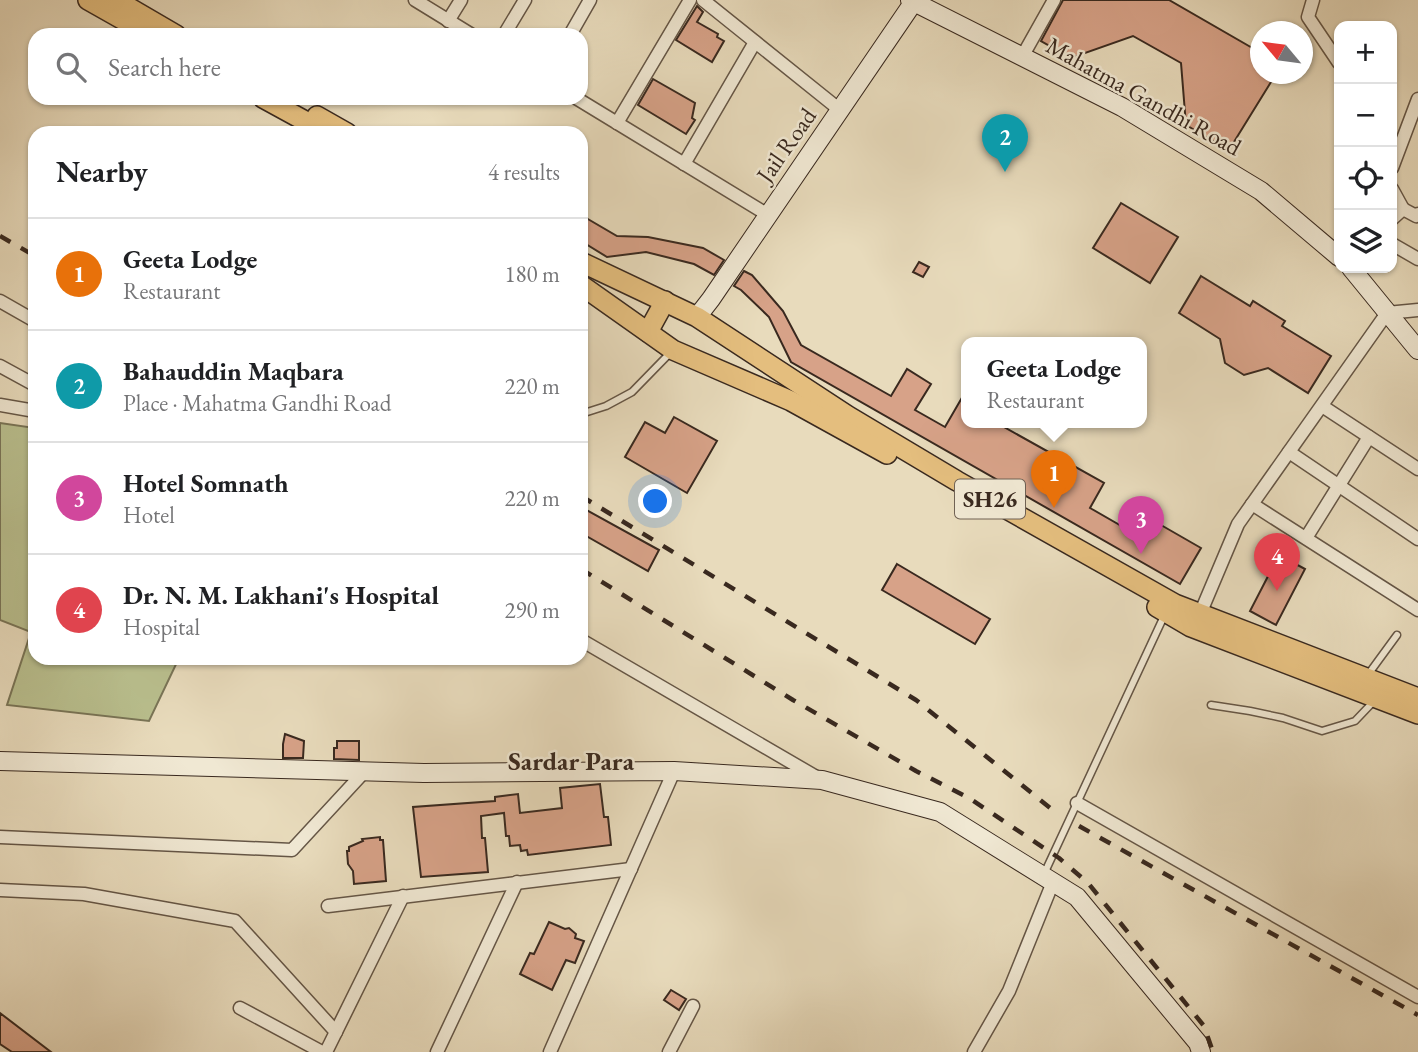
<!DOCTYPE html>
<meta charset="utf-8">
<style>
body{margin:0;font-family:"EB Garamond",serif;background:#f6f6f6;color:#202124}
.controls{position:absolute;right:21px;top:21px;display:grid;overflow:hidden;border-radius:14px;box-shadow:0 2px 5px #0004}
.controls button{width:63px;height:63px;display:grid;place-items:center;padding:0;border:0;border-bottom:2px solid #e0e0e0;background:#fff;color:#202124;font:35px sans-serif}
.compass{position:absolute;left:1250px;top:21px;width:63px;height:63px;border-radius:50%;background:#fff;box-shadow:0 2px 5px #0004;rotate:299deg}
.you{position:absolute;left:656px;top:502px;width:24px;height:24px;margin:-18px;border:5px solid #fff;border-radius:50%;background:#1a73e8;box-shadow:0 0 0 10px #1a73e833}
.badge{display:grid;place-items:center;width:46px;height:46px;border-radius:50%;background:#8f2418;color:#fff;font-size:23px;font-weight:700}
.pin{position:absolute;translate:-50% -58px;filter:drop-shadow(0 2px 4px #0008)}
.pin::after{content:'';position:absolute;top:37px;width:24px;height:21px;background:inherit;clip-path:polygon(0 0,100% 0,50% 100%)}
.popup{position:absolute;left:961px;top:337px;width:186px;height:91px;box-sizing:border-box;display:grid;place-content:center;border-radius:14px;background:#fff;filter:drop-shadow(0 2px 5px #0005);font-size:23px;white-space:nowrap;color:#757577}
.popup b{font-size:26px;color:#202124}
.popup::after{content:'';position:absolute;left:50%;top:100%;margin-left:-14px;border:14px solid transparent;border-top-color:#fff}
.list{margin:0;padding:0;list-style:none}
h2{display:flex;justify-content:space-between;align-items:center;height:91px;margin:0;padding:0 28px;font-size:30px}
h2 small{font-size:23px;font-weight:400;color:#757577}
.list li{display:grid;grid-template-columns:46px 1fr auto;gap:21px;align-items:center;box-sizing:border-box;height:112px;padding:0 28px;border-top:2px solid #e0e0e0}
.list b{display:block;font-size:26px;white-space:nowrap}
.list p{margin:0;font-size:23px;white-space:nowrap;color:#757577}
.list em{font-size:23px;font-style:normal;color:#757577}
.icon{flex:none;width:38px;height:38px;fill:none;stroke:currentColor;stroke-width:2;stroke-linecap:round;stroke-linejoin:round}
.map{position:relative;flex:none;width:1418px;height:1052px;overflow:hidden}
.search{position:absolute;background:#fff;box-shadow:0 2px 5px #0004;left:28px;top:28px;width:560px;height:77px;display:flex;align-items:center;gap:18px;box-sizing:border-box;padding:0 24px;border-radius:21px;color:#757577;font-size:26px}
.panel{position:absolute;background:#fff;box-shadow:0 2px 5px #0004;left:28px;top:126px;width:560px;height:539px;border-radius:21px}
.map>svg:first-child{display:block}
</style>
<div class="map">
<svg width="1418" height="1052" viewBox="0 0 1418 1052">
<rect width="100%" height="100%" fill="#e8dbbc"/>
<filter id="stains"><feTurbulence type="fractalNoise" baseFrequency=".00286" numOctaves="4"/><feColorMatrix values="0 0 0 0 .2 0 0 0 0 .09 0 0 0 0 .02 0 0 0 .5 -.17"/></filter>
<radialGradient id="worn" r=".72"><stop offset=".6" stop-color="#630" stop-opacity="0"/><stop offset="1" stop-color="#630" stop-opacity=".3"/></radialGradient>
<path fill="#b9bf8e" stroke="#797456" stroke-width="2" d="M 0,423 L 35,428 L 35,658 L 179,658 L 149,721 L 7,705 L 31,632 L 0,620 Z"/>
<g fill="#d7a288" stroke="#39291f" stroke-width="2">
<path d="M 1063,0 L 1169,0 L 1261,53 L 1261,74 L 1276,74 L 1229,150 L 1186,125 L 1181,63 L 1133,36 L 1071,58 L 1041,41 Z"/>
<path d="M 697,6 L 703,12 L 697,22 L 718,34 L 717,37 L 724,41 L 712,62 L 676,40 Z"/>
<path d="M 653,79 L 695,103 L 692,118 L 695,120 L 686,134 L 638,105 Z"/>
<path d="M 1121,203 L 1178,237 L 1150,283 L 1093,248 Z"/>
<path d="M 581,215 L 617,236 L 648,237 L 703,248 L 724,260 L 714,275 L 694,264 L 646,252 L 607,257 L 581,241 Z"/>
<path d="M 919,262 L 929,267 L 923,277 L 913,272 Z"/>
<path d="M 744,271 L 752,275 L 783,311 L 801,345 L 891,396 L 907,369 L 931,384 L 915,410 L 945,427 L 967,389 L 967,422 L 995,422 L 1104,483 L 1090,508 L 1144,539 L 1154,521 L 1201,548 L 1180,584 L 791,362 L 769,317 L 741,290 L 734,286 Z"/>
<path d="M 1201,276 L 1250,306 L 1253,301 L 1285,321 L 1282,326 L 1331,356 L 1308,393 L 1268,368 L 1244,375 L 1225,363 L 1220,339 L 1179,313 Z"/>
<path d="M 674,417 L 717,441 L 687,493 L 625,457 L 645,422 L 665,433 Z"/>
<path d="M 581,507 L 659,550 L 648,571 L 581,533 Z"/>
<path d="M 1279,555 L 1305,569 L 1276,625 L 1250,611 Z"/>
<path d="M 897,564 L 990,619 L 975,644 L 882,590 Z"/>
<path d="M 285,734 L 304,741 L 303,758 L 283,758 L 283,744 Z"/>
<path d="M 337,741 L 359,741 L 359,760 L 334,759 L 334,748 L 337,748 Z"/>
<path d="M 600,784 L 604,817 L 608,817 L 611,845 L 528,855 L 527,850 L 521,851 L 520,845 L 510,846 L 509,836 L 506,836 L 504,813 L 481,816 L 482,838 L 485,838 L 488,872 L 421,877 L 413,807 L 495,801 L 495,797 L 518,794 L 520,813 L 562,808 L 560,788 Z"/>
<path d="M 380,837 L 380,840 L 383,840 L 386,881 L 354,884 L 353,871 L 348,864 L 347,851 L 349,851 L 349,847 L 363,841 L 362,839 Z"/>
<path d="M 549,922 L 565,929 L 569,928 L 576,934 L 575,938 L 584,941 L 575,963 L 566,960 L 552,990 L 520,974 L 530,953 L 534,954 Z"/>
<path d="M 671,990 L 686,999 L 679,1010 L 664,1000 Z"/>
<path d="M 0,1013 L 51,1052 L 12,1052 L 0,1044 Z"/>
</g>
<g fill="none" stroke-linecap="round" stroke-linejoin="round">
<g stroke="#655646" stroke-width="9">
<g id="lane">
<path d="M 581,414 L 606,406 L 632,392 L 672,351"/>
<path d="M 1367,676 L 1397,635"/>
<path d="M 1211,705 L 1250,711 L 1283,718 L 1322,731 L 1355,721 L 1375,700"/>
<path d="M 1044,874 L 1165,614"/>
</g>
</g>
<g stroke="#655646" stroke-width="15">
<g id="street">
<path d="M 415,0 L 472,35"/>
<path d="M 703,0 L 840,110"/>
<path d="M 1313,0 L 1308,17 L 1339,63"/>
<path d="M 448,21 L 461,0"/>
<path d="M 504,35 L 525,0"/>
<path d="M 570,35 L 590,0"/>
<path d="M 1022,57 L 1054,0"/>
<path d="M 576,98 L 768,215"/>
<path d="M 617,123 L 690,0"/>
<path d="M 684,164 L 755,42"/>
<path d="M 1392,168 L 1418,99"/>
<path d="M 1392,189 L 1403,209"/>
<path d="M 1392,219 L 1403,209 L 1416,216 L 1418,214"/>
<path d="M 1392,244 L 1418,259"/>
<path d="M 0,301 L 35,321"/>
<path d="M 0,366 L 33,384"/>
<path d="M 0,405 L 35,411"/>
<path d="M 1322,406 L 1418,469"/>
<path d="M 1289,452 L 1418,539"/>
<path d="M 1252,504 L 1418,610"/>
<path d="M 1306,538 L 1369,437"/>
<path d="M 1200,614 L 1238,524 L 1387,313 L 1418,310"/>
<path d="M 581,640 L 818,778"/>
<path d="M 1077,803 L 1418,997"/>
<path d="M 0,837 L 292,850 L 365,771"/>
<path d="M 0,890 L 84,894 L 235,921 L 336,1032"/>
<path d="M 328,906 L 631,869"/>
<path d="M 240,1008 L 322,1052"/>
<path d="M 326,1052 L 403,896"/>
<path d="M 437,1052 L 517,882"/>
<path d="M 550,1052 L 674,771"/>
<path d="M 669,1052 L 693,1006"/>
<path d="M 974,1052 L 1009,991 L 1053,882"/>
</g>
</g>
<g stroke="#39291f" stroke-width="20">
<g id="secondary">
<path d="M 910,0 L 1122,107 L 1261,191 L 1339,257"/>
<path d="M 1351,268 L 1418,350"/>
<path d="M 697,317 L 711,299 L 915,0"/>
<path d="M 0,761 L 424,773 L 674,771 L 822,780 L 940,812 L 1077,897 L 1198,1043 L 1201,1052"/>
</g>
</g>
<g stroke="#39291f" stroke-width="22">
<g id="primary">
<path d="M 88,0 L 150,35"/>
<path d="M 116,0 L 176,35"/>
<path d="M 263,98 L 327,133"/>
<path d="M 317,116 L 347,133"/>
<path d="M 581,262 L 697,317 L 848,416 L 957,481 L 1175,604 L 1418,698"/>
<path d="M 581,285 L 673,350 L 791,401 L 887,454"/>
<path d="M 648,332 L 665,301"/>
<path d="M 1157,607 L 1191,627 L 1418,714"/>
</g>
</g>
<use href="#lane" stroke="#f0e8d3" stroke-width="6"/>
<use href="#street" stroke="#f0e8d3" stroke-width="12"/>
<use href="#secondary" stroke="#f0e8d3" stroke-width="18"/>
<use href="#primary" stroke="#e4be7e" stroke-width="19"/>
<g stroke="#39291f" stroke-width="4.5" stroke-dasharray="12 12" stroke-linecap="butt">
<path d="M 0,236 L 35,256"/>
<path d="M 581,496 L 916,700 L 1059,815"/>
<path d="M 581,569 L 793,700 L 916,771 L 969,798 L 1059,858 L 1088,883 L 1204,1026 L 1213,1052"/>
<path d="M 1079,826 L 1418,1015"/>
</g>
</g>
<g text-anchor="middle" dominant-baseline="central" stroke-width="5" stroke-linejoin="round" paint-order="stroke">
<rect fill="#f0e8d3" stroke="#706255" stroke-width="2" x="955" y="479.5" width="70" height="39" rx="5"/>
<g font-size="23" font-weight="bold" fill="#39291f">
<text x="990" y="499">SH26</text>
</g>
<g font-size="24" fill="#39291f" stroke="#f0e8d3">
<text transform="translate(1144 96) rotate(29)">Mahatma Gandhi Road</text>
<text transform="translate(786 145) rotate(-55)">Jail Road</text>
</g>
<g font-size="26" font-weight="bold" fill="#39291f" stroke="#f0e8d3">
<text x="571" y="761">Sardar Para</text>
</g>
</g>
<rect width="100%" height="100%" filter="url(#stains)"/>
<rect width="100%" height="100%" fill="url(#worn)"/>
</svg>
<div class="controls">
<button>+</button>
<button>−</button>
<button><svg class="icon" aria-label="locate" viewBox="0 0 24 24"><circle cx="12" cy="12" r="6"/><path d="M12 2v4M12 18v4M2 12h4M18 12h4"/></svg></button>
<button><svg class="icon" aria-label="layers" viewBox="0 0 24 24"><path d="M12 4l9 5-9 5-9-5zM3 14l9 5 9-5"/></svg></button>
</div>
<svg class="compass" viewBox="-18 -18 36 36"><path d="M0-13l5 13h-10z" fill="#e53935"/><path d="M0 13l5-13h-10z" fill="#757577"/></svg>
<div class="you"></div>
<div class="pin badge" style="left:1054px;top:508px;background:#e8710a">1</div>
<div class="popup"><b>Geeta Lodge</b>Restaurant</div>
<div class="pin badge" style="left:1005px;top:172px;background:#0f9aa8">2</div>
<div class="pin badge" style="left:1141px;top:554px;background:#d1479c">3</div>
<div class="pin badge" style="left:1277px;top:591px;background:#e0444e">4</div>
<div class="search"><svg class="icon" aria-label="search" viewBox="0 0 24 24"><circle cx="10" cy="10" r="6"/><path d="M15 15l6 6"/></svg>Search here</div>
<section class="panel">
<h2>Nearby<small>4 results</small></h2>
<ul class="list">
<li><span class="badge" style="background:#e8710a">1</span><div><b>Geeta Lodge</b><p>Restaurant</p></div><em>180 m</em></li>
<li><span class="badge" style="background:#0f9aa8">2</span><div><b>Bahauddin Maqbara</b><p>Place · Mahatma Gandhi Road</p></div><em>220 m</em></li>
<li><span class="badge" style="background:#d1479c">3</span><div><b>Hotel Somnath</b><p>Hotel</p></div><em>220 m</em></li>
<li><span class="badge" style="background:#e0444e">4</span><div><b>Dr. N. M. Lakhani's Hospital</b><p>Hospital</p></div><em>290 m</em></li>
</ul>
</section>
</div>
